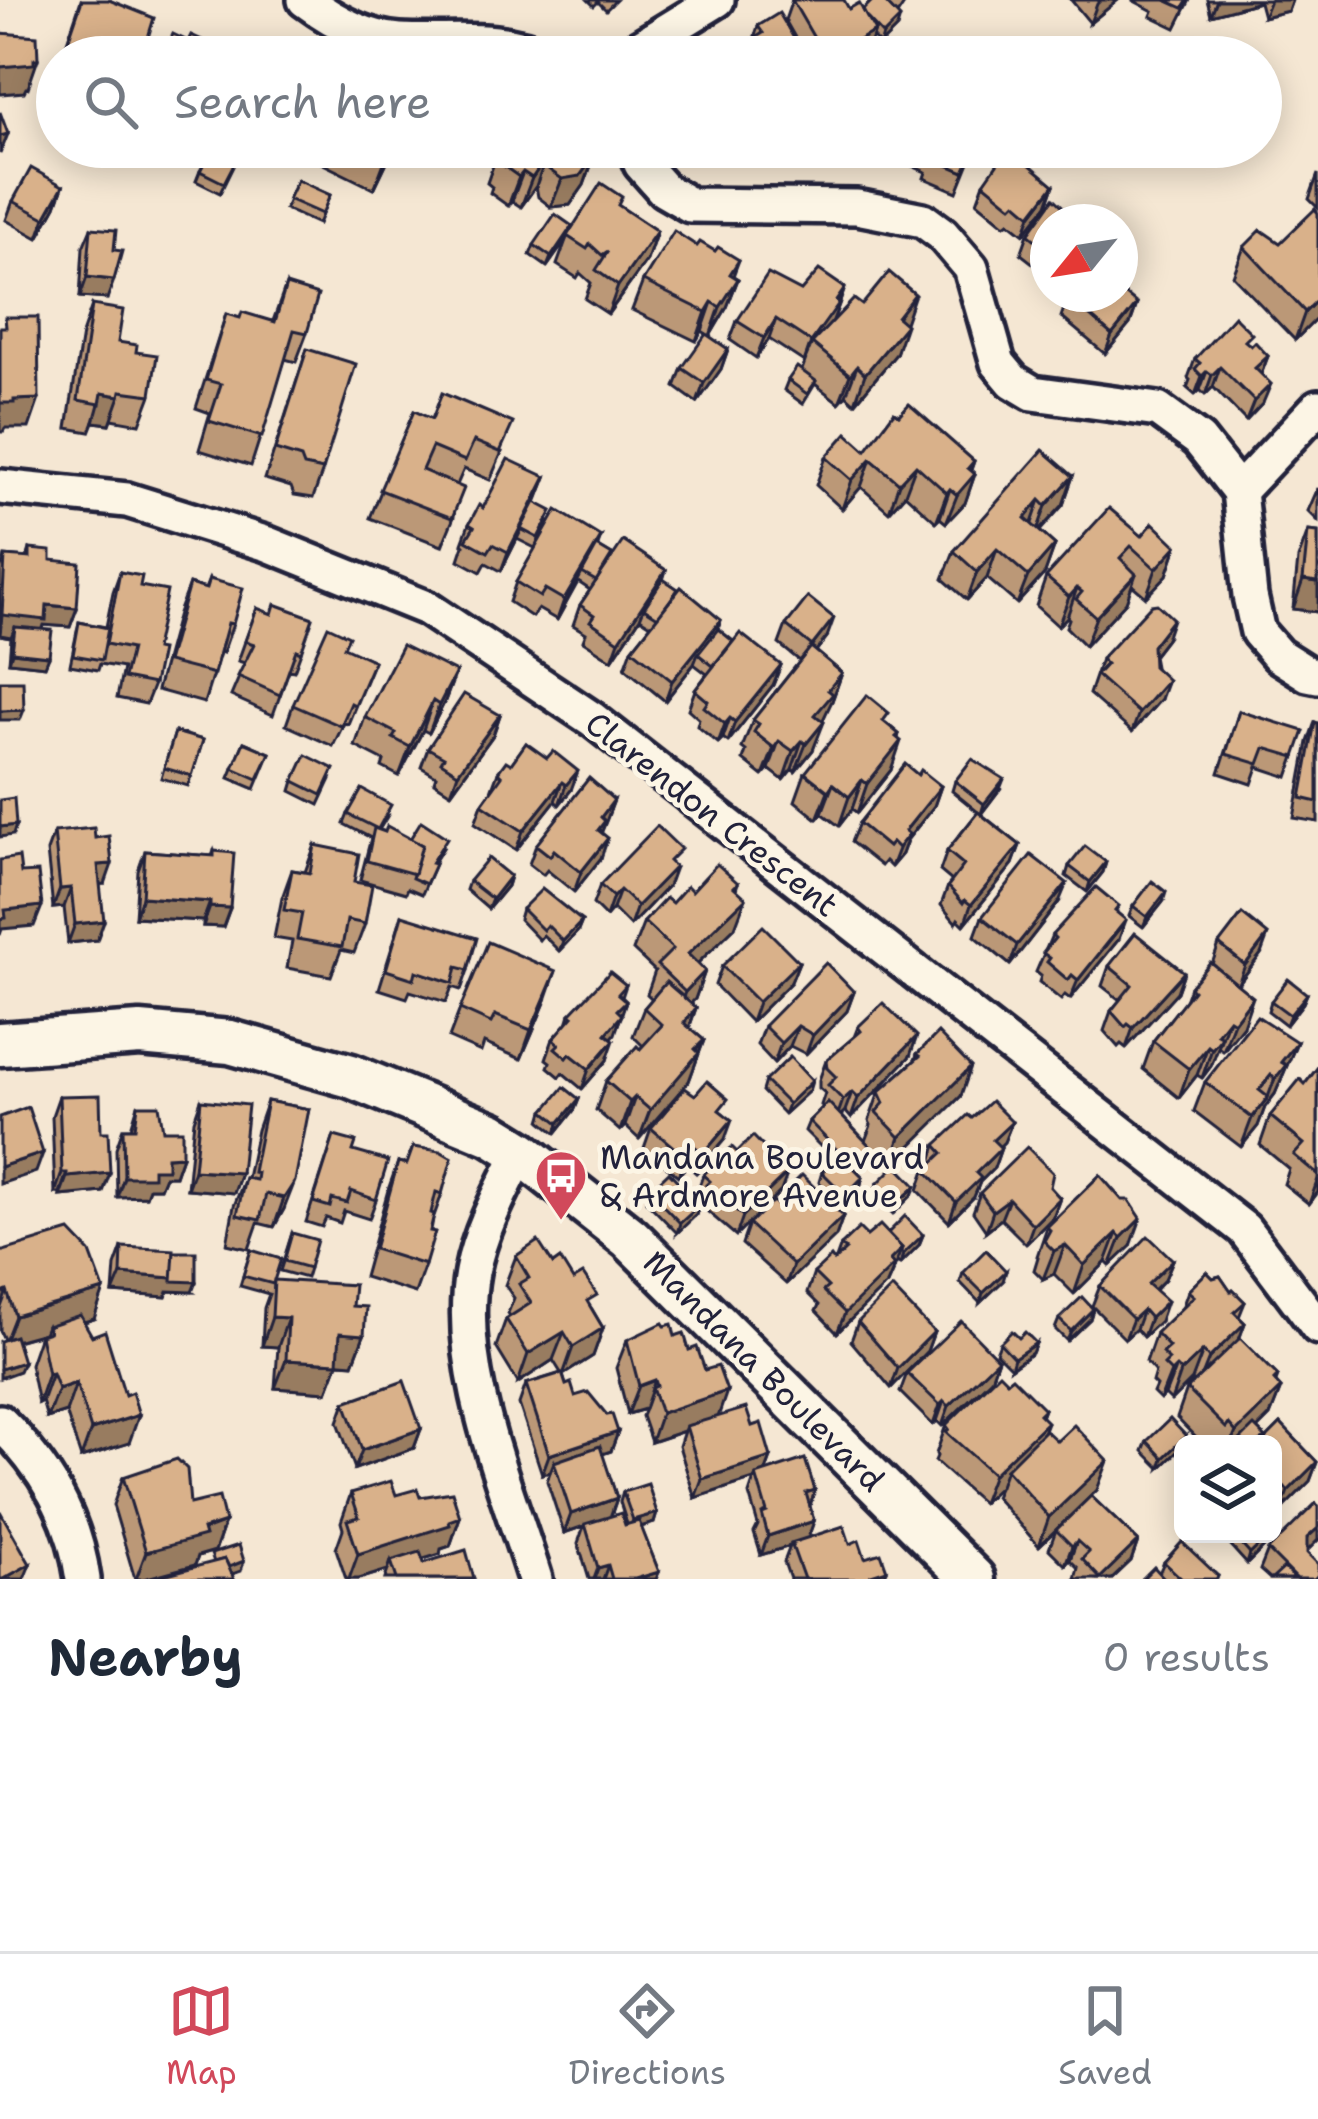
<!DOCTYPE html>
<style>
body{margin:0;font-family:"Shantell Sans",sans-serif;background:#f2f2f3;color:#1f2937}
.controls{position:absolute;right:36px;bottom:36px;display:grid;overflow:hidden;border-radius:18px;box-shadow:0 6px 30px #0003}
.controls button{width:108px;height:108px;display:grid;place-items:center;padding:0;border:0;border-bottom:3px solid #e0e1e3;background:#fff;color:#1f2937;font:60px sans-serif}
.compass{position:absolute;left:1030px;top:204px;width:108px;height:108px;border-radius:50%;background:#fff;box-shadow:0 6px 30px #0003;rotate:240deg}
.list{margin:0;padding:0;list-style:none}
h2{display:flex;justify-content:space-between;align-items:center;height:156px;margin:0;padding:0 48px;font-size:51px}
h2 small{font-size:39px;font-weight:400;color:#747a83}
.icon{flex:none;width:66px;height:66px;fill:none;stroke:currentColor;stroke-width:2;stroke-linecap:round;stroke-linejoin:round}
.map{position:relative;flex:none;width:1318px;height:1579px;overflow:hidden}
.search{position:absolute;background:#fff;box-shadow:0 6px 30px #0003;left:36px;right:36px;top:36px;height:132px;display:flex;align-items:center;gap:30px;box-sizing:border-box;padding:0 42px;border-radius:66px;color:#747a83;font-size:45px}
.sheet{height:372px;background:#fff}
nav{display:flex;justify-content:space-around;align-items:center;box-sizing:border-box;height:168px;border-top:3px solid #e0e1e3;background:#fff;font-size:33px;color:#747a83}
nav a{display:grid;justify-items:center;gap:6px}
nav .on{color:#d1495b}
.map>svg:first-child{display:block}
</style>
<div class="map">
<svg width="1318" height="1579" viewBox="0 0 1318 1579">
<rect width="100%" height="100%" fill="#f5e7d3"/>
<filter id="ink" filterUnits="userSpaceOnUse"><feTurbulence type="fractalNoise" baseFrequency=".00833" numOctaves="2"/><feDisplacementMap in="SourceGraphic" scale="24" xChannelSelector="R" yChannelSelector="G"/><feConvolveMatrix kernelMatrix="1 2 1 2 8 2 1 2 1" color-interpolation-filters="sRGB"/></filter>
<g filter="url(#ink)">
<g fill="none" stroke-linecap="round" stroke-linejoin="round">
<g stroke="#22223b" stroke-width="42">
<g id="minor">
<path d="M 305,0 C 332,20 366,39 400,41 C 456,44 495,34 549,57"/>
<path d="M 624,57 L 717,0"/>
<path d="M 634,147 L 641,164 L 664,190 L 690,205 L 857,207 L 923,220 L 942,234 L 971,268 L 998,363 L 1013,381 L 1033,393 L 1158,410 L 1199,440 L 1239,491 L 1250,596 L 1258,632 L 1278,655 L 1308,674 L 1318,676"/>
<path d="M 0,487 L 127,500 L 268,544 L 426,608 L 592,719 L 1244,1229 L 1318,1327"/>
<path d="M 1239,491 L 1318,407"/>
<path d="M 521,1152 C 502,1190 480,1230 472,1272 C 454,1369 507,1487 535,1579"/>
<path d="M 0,1422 C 45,1467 74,1515 83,1579"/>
</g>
</g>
<g stroke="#22223b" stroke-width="51">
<path id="tertiary" d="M 0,1044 L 140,1034 L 230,1042 L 351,1076 L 492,1134 L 521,1152 L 630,1238 L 973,1579"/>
</g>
<use href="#minor" stroke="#fcf5e5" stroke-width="33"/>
<use href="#tertiary" stroke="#fcf5e5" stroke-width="42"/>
</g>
<g fill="#bb9877" stroke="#22223b" stroke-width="3">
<path d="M 81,0 L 146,44 L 142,57 L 62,57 Z"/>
<path d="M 588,0 L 616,0 L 606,10 L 598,2 L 594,6 Z"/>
<path d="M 792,0 L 863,10 L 872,0 L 907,0 L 897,15 L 897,28 L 880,45 L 872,37 L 868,50 L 857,57 L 806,57 L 785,20 Z"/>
<path d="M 1071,0 L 1118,0 L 1090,23 Z"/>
<path d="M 1132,0 L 1190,0 L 1176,28 L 1151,16 L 1153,11 Z"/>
<path d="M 1207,0 L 1292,0 L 1288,11 L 1263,17 L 1259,2 L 1211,15 Z"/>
<path d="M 758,26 L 805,57 L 741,57 L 747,43 L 754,39 Z"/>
<path d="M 312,147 L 394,147 L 374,189 L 309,157 Z"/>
<path d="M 422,147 L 446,147 L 444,153 Z"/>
<path d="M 695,147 L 757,147 L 737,158 L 732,149 L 703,162 Z"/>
<path d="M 869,147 L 975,147 L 957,192 L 924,178 L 926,172 L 903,162 L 904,158 L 873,156 Z"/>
<path d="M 497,154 L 594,157 L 584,185 L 570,205 L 551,207 L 538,197 L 536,186 L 521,207 L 512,201 L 508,206 L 490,193 L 492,187 L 487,183 Z"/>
<path d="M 238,156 L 220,193 L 196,181 L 200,171 Z"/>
<path d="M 1318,174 L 1318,208 L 1309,199 Z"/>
<path d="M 297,180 L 330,195 L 318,224 L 285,209 Z"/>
<path d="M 984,183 L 1054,185 L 1047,205 L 1024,234 L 1009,222 L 1005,225 L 977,202 Z"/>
<path d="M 63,186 L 56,206 L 38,238 L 6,220 L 13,201 Z"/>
<path d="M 619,206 L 657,231 L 647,260 L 608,314 L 585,299 L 591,283 L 580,273 L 577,278 L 557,265 L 566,240 L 547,267 L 530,255 L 534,245 Z"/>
<path d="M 1048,222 L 1048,275 L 1021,254 L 1028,234 Z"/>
<path d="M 91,228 L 114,250 L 107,299 L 80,297 L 83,247 Z"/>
<path d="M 1280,243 L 1318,317 L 1295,340 L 1233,276 L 1244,247 Z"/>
<path d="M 697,246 L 739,260 L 733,276 L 738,279 L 727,307 L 710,336 L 702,331 L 696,341 L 632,310 L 643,281 Z"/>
<path d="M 286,285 L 307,333 L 296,362 L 285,359 L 251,466 L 199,450 L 210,413 L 196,408 L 226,314 L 240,318 L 273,321 Z"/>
<path d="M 845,288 L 833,321 L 862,305 L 904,324 L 896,354 L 855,403 L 846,395 L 839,403 L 815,384 L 803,404 L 784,390 L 788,380 L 802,370 L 806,359 L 804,362 L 769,339 L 756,358 L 730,340 L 737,321 L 801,291 Z"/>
<path d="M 1068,297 L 1137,304 L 1130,324 L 1105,354 L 1061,317 Z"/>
<path d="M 92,305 L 118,342 L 136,352 L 151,395 L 140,424 L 112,419 L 110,424 L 94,422 L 90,432 L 67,428 L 82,334 Z"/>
<path d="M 1249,344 L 1268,356 L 1261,374 L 1263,403 L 1246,421 L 1213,387 L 1205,395 L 1200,390 L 1195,395 L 1187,388 L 1190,380 L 1188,378 L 1195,359 Z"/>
<path d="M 307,349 L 323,470 L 313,498 L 294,495 L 291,487 L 265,479 Z"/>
<path d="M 728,349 L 721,369 L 697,403 L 675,387 L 682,368 Z"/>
<path d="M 414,411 L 502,452 L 490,480 L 464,469 L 457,485 L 454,517 L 442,546 L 370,518 Z"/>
<path d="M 866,450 L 974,461 L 971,470 L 975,474 L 965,503 L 946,523 L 940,518 L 936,522 L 905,494 L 889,512 L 861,487 L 842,509 L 816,485 L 826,457 Z"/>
<path d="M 1073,476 L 1063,505 L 1040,531 L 1055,545 L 1045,573 L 1017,604 L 987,578 L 967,600 L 943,579 L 954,551 Z"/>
<path d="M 546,477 L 536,503 L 548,521 L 535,548 L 517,539 L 501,571 L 486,563 L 481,572 L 459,560 L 464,545 L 462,543 L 469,524 L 483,508 Z"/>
<path d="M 1318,488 L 1318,521 L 1308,511 Z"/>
<path d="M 1308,531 L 1318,532 L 1318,612 L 1293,609 L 1298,559 Z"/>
<path d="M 1142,536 L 1177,546 L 1167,575 L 1146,597 L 1132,585 L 1126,602 L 1085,646 L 1066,627 L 1069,619 L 1067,617 L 1058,626 L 1036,606 L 1046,577 Z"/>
<path d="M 601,537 L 597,546 L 612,555 L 666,570 L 663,580 L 721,620 L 718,629 L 733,641 L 781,665 L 773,685 L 728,742 L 723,738 L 718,743 L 697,726 L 699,719 L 688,709 L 695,690 L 707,674 L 694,664 L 665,701 L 625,668 L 632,649 L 651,625 L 640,618 L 612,660 L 583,641 L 586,633 L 573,625 L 580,605 L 590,590 L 578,582 L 557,620 L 538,609 L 532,617 L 509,602 L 516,582 Z"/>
<path d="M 30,549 L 51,560 L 77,608 L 70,627 L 44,625 L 43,629 L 49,656 L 45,666 L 9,662 L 11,637 L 0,635 L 0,570 L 5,556 L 27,558 Z"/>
<path d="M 120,572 L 140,586 L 155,649 L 154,684 L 146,704 L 117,698 L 123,668 L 100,664 L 98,670 L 70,665 L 79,622 L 106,627 L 113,592 Z"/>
<path d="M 209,579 L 233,624 L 223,653 L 220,652 L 204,703 L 157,690 L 178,613 L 189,584 L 205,589 Z"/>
<path d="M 257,608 L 301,652 L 294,671 L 289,670 L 273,715 L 231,696 L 245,663 L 238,661 Z"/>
<path d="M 786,625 L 827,637 L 816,651 L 842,673 L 832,701 L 828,706 L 813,750 L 795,772 L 792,769 L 783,780 L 769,769 L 763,776 L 743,760 L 746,751 L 742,748 L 753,720 L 800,661 L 779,644 Z"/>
<path d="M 1166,639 L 1153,656 L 1161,699 L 1132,732 L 1089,694 L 1101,659 Z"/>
<path d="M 344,648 L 374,661 L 348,724 L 344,723 L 333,746 L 286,725 L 293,705 Z"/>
<path d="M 456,672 L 445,701 L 429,733 L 423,730 L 399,776 L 382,767 L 384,761 L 355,746 L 365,717 Z"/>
<path d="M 1239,711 L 1295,757 L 1288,777 L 1258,767 L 1252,784 L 1219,773 Z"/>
<path d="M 500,715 L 493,735 L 451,793 L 434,782 L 436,776 L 421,767 L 428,748 Z"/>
<path d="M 1315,722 L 1318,723 L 1318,822 L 1294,818 L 1308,742 Z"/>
<path d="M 886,723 L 899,734 L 891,770 L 857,813 L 852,809 L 839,826 L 822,813 L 817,819 L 795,801 L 805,773 Z"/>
<path d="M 175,732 L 203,740 L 188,786 L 161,778 Z"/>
<path d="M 244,742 L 270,753 L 255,789 L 229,778 Z"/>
<path d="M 526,743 L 571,790 L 559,805 L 555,801 L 516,850 L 475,823 L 482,804 L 491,791 L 498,772 L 511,764 Z"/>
<path d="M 918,775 L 941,786 L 934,806 L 907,840 L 902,854 L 891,867 L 885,861 L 881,866 L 851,842 L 859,823 Z"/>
<path d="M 331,779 L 319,805 L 291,791 L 294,781 Z"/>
<path d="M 955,781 L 1000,789 L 981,814 L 1020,845 L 1013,864 L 964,925 L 958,919 L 956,923 L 941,905 L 948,886 L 952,881 L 940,871 L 947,851 L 978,812 L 952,791 Z"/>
<path d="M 614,800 L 601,833 L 601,858 L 574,892 L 547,870 L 543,875 L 529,864 L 536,845 Z"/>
<path d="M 348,814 L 388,815 L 379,830 L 443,848 L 433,864 L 435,864 L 422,894 L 408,888 L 406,893 L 360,880 L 371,838 L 344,824 Z"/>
<path d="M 54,832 L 95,838 L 105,884 L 100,884 L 97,940 L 68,943 L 64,907 L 53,908 L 47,851 Z"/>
<path d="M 315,845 L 354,882 L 365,924 L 354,953 L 341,950 L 331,976 L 287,968 L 292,941 L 274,938 L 282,898 L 292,870 L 305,872 Z"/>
<path d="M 145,851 L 212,856 L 214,851 L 230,908 L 223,927 L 203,926 L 203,921 L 135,917 L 138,871 Z"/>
<path d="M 1106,862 L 1103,872 L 1087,892 L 1066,876 L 1069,866 Z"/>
<path d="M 674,866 L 668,886 L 630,926 L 613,909 L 606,917 L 593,904 L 600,885 Z"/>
<path d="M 510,876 L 507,886 L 488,909 L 466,890 L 469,881 Z"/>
<path d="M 738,883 L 736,889 L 735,927 L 698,963 L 705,971 L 695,999 L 690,1004 L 696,1008 L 689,1028 L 704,1040 L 689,1081 L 639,1139 L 625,1126 L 620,1131 L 596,1110 L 606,1081 L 643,1046 L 633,1036 L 644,1008 L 652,999 L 647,994 L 655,971 L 633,950 L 644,922 L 692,891 Z"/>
<path d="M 1059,902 L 1010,965 L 975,936 L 982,917 Z"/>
<path d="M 1163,902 L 1143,927 L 1129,916 L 1133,906 Z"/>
<path d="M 522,909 L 582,921 L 578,931 L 559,951 L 543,935 L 539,940 L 519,919 Z"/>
<path d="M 1117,912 L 1119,939 L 1070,999 L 1065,995 L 1061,1000 L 1039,982 L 1041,976 L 1036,972 L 1052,935 Z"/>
<path d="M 402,915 L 468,970 L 461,990 L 452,987 L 446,1002 L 410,991 L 407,998 L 379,989 Z"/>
<path d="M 1219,944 L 1261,954 L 1238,984 L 1243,1026 L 1223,1051 L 1219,1048 L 1217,1051 L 1211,1066 L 1202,1078 L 1197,1075 L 1179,1098 L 1143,1069 L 1153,1041 L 1185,1001 L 1190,987 L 1212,964 Z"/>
<path d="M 799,962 L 791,982 L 751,1022 L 715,985 L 722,966 Z"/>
<path d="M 1109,966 L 1184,972 L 1177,992 L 1126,1048 L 1121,1044 L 1118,1047 L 1104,1031 L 1111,1011 L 1120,1000 L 1102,986 Z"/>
<path d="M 626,985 L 622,997 L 626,1001 L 621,1014 L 622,1015 L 612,1038 L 607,1060 L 582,1089 L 563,1073 L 560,1077 L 548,1067 L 550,1062 L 546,1059 L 553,1039 L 567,1024 L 570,1014 Z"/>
<path d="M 854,992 L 847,1011 L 806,1054 L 790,1046 L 774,1063 L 757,1045 L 764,1026 Z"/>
<path d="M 1307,994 L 1303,1003 L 1286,1025 L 1268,1011 L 1271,1001 Z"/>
<path d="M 546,1000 L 521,1059 L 484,1043 L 481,1052 L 449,1038 L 460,1009 Z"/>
<path d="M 858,1027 L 910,1056 L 851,1118 L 845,1111 L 841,1115 L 870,1146 L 867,1156 L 854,1168 L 863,1177 L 860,1187 L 842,1205 L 819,1182 L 822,1172 L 834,1160 L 805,1131 L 809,1121 L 823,1107 L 821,1105 L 825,1093 L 819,1088 L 819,1080 L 826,1061 L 854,1037 Z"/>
<path d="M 1297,1042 L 1275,1094 L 1265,1107 L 1258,1126 L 1241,1147 L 1194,1111 L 1205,1082 Z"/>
<path d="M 917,1054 L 961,1096 L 890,1166 L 865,1141 L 871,1125 L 869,1121 L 879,1092 L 915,1060 Z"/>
<path d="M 1318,1067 L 1318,1192 L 1309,1204 L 1284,1184 L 1289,1169 L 1260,1145 L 1270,1116 L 1305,1084 Z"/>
<path d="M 765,1081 L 809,1091 L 784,1114 L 762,1091 Z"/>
<path d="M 695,1095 L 723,1113 L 725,1139 L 696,1173 L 687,1165 L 678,1176 L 644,1148 L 651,1128 Z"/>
<path d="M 59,1096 L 101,1132 L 103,1192 L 60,1196 L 60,1193 L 55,1193 L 52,1116 Z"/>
<path d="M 579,1099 L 575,1109 L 556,1133 L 541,1121 L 544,1111 Z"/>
<path d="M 201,1100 L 241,1173 L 234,1193 L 187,1189 L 194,1120 Z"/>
<path d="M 267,1101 L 309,1109 L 284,1209 L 274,1227 L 258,1223 L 249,1249 L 227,1244 L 234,1206 L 245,1178 L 247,1178 L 257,1130 Z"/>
<path d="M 138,1105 L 163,1130 L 182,1156 L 175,1176 L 165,1176 L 160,1188 L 149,1188 L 146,1196 L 117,1197 L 116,1148 L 123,1128 L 131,1128 Z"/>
<path d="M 972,1118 L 1012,1122 L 1004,1142 L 999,1147 L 1001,1148 L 994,1168 L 980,1182 L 974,1197 L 949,1222 L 918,1190 L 925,1170 L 930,1165 L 936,1145 Z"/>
<path d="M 334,1136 L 353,1151 L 376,1200 L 369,1219 L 344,1211 L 340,1223 L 326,1218 L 322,1227 L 306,1222 Z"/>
<path d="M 413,1147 L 442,1194 L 433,1219 L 425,1265 L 415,1293 L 364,1277 L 388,1190 L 398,1162 L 406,1164 Z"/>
<path d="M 703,1175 L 781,1191 L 736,1236 L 700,1205 L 696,1215 L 677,1233 L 646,1201 L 649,1191 L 699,1204 L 701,1199 L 696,1195 Z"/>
<path d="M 1100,1175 L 1131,1246 L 1110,1266 L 1106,1262 L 1074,1294 L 1054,1274 L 1043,1279 L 1034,1270 L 1038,1257 L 1037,1256 L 1047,1227 Z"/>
<path d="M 877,1184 L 912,1195 L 893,1214 L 873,1194 Z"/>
<path d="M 1050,1187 L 1060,1198 L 1053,1217 L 1026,1244 L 1001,1219 L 986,1231 L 973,1212 L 980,1193 Z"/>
<path d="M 786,1191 L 843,1216 L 836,1236 L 786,1284 L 742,1244 L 749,1224 L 779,1206 Z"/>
<path d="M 292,1233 L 309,1268 L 306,1278 L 280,1271 Z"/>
<path d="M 888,1233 L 923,1235 L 919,1245 L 900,1264 L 897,1262 L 887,1284 L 837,1333 L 816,1311 L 819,1305 L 807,1293 L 814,1273 L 836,1259 L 841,1245 L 867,1236 Z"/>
<path d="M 122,1247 L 192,1292 L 168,1291 L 166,1297 L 113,1293 L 115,1266 Z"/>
<path d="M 251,1250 L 274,1280 L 352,1306 L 364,1335 L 353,1364 L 338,1363 L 327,1392 L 275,1388 L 278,1347 L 262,1346 L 264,1308 L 269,1294 L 240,1286 Z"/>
<path d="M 0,1252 L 94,1319 L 84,1322 L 129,1443 L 81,1458 L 66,1412 L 47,1418 L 42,1401 L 38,1403 L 30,1364 L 40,1335 L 44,1333 L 16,1341 L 19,1371 L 0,1331 Z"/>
<path d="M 516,1256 L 553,1264 L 592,1309 L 603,1328 L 593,1356 L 563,1375 L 566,1385 L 575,1396 L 618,1432 L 611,1451 L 602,1454 L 617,1498 L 611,1516 L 625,1525 L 627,1524 L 620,1502 L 623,1492 L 657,1513 L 654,1523 L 641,1527 L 659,1572 L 656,1579 L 589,1579 L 578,1543 L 584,1526 L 564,1533 L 547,1481 L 550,1472 L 542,1474 L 519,1404 L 526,1384 L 561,1373 L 553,1360 L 518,1383 L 496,1347 L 506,1319 L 510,1316 L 508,1313 L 514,1298 L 505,1285 Z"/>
<path d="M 1173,1260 L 1165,1279 L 1155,1290 L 1160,1321 L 1143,1337 L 1136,1329 L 1125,1339 L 1092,1306 L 1100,1286 Z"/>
<path d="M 1207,1272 L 1213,1278 L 1220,1276 L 1231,1292 L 1233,1290 L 1245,1302 L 1239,1317 L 1245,1323 L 1239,1339 L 1240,1338 L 1278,1376 L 1275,1382 L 1281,1388 L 1270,1416 L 1257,1429 L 1265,1437 L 1263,1442 L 1281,1424 L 1317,1462 L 1310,1481 L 1281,1510 L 1278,1507 L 1275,1510 L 1273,1508 L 1273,1444 L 1202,1444 L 1177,1418 L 1187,1389 L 1194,1382 L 1192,1380 L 1171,1401 L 1165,1395 L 1160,1400 L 1153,1393 L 1156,1386 L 1152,1382 L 1155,1372 L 1146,1362 L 1156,1333 L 1182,1308 L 1188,1291 Z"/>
<path d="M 963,1273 L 1003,1281 L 980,1303 L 960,1282 Z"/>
<path d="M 1093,1309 L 1090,1319 L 1067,1341 L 1055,1329 L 1059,1319 Z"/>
<path d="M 858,1322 L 934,1332 L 927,1351 L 891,1388 L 851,1341 Z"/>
<path d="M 665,1326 L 689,1350 L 718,1416 L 752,1426 L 771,1457 L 766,1471 L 815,1490 L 810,1506 L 814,1521 L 808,1537 L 850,1544 L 884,1579 L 790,1579 L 784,1562 L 790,1546 L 761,1555 L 754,1533 L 758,1525 L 749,1494 L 754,1479 L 695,1498 L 679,1446 L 684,1431 L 651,1442 L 642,1416 L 645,1409 L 628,1414 L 616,1368 L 627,1340 Z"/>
<path d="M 1000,1343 L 1036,1343 L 1032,1353 L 1011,1368 L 996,1353 Z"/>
<path d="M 998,1359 L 991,1379 L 942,1426 L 937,1421 L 933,1425 L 900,1392 L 907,1373 Z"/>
<path d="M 1007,1381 L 1044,1409 L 1041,1417 L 1043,1432 L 1097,1490 L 1091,1496 L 1138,1541 L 1131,1561 L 1112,1579 L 1075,1579 L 1078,1568 L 1070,1560 L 1065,1565 L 1049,1549 L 1056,1530 L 1081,1506 L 1039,1546 L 995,1497 L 1000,1486 L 982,1503 L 935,1461 L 937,1456 L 936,1454 L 946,1425 Z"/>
<path d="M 345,1402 L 421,1429 L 414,1448 L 355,1469 L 338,1422 Z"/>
<path d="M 1186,1436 L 1183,1446 L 1160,1468 L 1143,1451 L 1147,1441 Z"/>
<path d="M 123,1477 L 190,1504 L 225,1522 L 215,1551 L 198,1556 L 195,1565 L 143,1579 L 135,1579 L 113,1505 Z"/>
<path d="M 351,1493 L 420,1497 L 460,1517 L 450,1546 L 441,1549 L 440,1554 L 423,1559 L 424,1563 L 474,1579 L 385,1579 L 388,1570 L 359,1579 L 346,1579 L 336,1549 L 343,1529 L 341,1522 Z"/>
<path d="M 1275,1529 L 1272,1539 L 1247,1564 L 1227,1542 L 1230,1534 L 1273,1534 Z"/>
<path d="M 1318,1540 L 1307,1551 L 1318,1579 L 1270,1579 L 1260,1570 L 1268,1550 Z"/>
<path d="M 1164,1562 L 1218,1576 L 1217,1579 L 1142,1579 L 1159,1573 Z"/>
</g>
<g fill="#987c61" stroke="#22223b" stroke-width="3">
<path d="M 1101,0 L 1118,0 L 1090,23 L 1097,4 Z"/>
<path d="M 1217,0 L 1260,0 L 1259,2 L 1211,15 Z"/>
<path d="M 1270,0 L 1292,0 L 1288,11 L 1263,17 Z"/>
<path d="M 900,18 L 897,28 L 880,45 L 883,35 Z"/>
<path d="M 875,31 L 868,50 L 856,57 L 850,45 Z"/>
<path d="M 34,59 L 38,59 L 28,88 L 26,88 L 24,92 L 0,94 L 0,67 Z"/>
<path d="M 8,134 L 0,154 L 0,136 Z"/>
<path d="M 391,147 L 394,147 L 374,189 L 385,160 Z"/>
<path d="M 709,147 L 733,147 L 732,149 L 703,162 Z"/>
<path d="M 741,147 L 757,147 L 737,158 Z"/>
<path d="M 876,147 L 909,147 L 905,158 L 873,156 Z"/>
<path d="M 594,157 L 584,185 L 570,205 L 551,207 L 562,179 Z"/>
<path d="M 546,158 L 536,186 L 521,207 L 532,178 Z"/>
<path d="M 523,172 L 512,201 L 508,206 L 519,177 Z"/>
<path d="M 1054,185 L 1047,205 L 1024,234 L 1031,215 Z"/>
<path d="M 63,186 L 56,206 L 38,238 L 45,218 Z"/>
<path d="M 572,226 L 566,240 L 547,267 L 551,257 Z"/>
<path d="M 657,231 L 647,260 L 608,314 L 618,286 Z"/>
<path d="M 87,277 L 114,280 L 107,299 L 80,297 Z"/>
<path d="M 738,279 L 727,307 L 710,336 L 720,307 Z"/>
<path d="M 845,288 L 832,323 L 812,343 L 804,362 L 811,342 Z"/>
<path d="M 915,294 L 905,323 L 886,346 L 897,317 Z"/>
<path d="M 1318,299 L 1318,317 L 1295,340 L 1305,312 Z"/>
<path d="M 712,302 L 702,331 L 696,341 L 706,312 Z"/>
<path d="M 1137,304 L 1130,324 L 1105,354 L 1112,335 Z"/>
<path d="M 776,319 L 769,339 L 756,358 L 764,338 Z"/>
<path d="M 906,325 L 896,354 L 855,403 L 865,374 Z"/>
<path d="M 728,349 L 721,369 L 697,403 L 704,383 Z"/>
<path d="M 1268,356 L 1261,375 L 1255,368 Z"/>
<path d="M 857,366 L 846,395 L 839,403 L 850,375 Z"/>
<path d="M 1220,367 L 1213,387 L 1205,395 L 1212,375 Z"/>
<path d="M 1207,371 L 1200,390 L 1195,395 L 1202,376 Z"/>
<path d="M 1271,384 L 1263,403 L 1246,421 L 1254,401 Z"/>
<path d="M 102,393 L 120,396 L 110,424 L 94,422 Z"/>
<path d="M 39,399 L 29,428 L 5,428 L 3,432 L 0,432 L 0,403 L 14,400 Z"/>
<path d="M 871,459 L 861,487 L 842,509 L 852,480 Z"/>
<path d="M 974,461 L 965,485 L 975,474 L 965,503 L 946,523 L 968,468 Z"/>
<path d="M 916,465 L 905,494 L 889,512 L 899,483 Z"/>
<path d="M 1073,476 L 1063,505 L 1036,534 L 1046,506 Z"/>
<path d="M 546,477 L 538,497 L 501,571 L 508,552 Z"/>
<path d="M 950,489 L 940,518 L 936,522 L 947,493 Z"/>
<path d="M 1040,500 L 1030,529 L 1025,518 Z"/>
<path d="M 601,537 L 594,556 L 582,573 L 557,620 L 564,600 Z"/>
<path d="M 1055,545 L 1045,573 L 1017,604 L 1028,576 Z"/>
<path d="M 1177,546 L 1167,575 L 1146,597 L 1156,569 Z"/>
<path d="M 997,549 L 987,578 L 967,600 L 977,572 Z"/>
<path d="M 666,570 L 659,589 L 644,608 L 640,618 L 612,660 L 619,641 Z"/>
<path d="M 1136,574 L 1126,602 L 1085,646 L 1096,617 Z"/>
<path d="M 1303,580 L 1318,582 L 1318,612 L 1293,609 Z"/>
<path d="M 1077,588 L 1067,617 L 1058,626 L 1069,597 Z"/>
<path d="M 47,605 L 77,608 L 70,627 L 44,625 L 39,640 L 15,627 L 11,637 L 0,635 L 2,615 Z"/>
<path d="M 834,618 L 827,637 L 805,665 L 812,646 Z"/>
<path d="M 1173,619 L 1166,639 L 1145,666 L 1152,646 Z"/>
<path d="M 721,620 L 714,639 L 698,654 L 694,664 L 665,701 L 672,681 Z"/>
<path d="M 12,652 L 49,656 L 45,666 L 9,662 Z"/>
<path d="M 781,665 L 773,685 L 728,742 L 735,722 Z"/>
<path d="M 456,672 L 445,701 L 429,733 L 439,705 Z"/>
<path d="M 842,673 L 832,701 L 822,722 L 815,715 L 828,690 Z"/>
<path d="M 1168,680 L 1161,699 L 1132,732 L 1139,713 Z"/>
<path d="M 433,701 L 423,730 L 399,776 L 410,747 Z"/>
<path d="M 24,710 L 20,720 L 0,720 L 0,711 Z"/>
<path d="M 500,715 L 493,735 L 451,793 L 458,773 Z"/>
<path d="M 730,718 L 723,738 L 718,743 L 725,724 Z"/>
<path d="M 824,722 L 813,750 L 795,772 L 806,744 Z"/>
<path d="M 899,734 L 892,752 L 901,741 L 891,770 L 857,813 L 867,784 Z"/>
<path d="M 779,741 L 769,769 L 763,776 L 774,748 Z"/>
<path d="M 802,741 L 792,769 L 783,780 L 793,751 Z"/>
<path d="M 578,771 L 571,790 L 559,805 L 566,785 Z"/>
<path d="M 1004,779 L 1000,789 L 981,814 L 984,804 Z"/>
<path d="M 862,780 L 852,809 L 839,826 L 849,797 Z"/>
<path d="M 562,782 L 555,801 L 516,850 L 523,831 Z"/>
<path d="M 833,784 L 822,813 L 817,819 L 828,791 Z"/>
<path d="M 941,786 L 934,806 L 907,840 L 902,854 L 891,867 L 905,831 Z"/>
<path d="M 614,800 L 607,819 L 598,841 L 601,817 Z"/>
<path d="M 16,825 L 13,835 L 0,837 L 0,827 Z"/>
<path d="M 608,838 L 601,858 L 574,892 L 581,872 Z"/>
<path d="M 1020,845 L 1013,864 L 964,925 L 971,905 Z"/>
<path d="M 1106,862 L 1103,872 L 1087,892 L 1090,882 Z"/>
<path d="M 112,864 L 105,884 L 91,885 L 98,865 Z"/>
<path d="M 675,867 L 668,886 L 630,926 L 637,906 Z"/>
<path d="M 510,876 L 507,886 L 488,909 L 492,899 Z"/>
<path d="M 1067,883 L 1059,902 L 1010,965 L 1017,945 Z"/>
<path d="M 71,888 L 64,907 L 53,908 L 60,889 Z"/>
<path d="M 620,890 L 613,909 L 606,917 L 613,897 Z"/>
<path d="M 1166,892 L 1163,902 L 1143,927 L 1147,917 Z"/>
<path d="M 142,897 L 210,902 L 203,921 L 135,917 Z"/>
<path d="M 746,898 L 735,927 L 677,983 L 688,954 Z"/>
<path d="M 42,906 L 34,926 L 2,929 L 0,935 L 0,919 L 5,910 Z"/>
<path d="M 210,907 L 230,908 L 223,927 L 203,926 Z"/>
<path d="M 1126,920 L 1119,939 L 1070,999 L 1078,980 Z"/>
<path d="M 104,921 L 97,940 L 68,943 L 75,924 Z"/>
<path d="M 582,921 L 578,931 L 559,951 L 563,941 Z"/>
<path d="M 1268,935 L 1261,954 L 1238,984 L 1245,965 Z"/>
<path d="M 799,962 L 791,982 L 751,1022 L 758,1002 Z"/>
<path d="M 556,971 L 546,1000 L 521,1059 L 531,1030 Z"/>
<path d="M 705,971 L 695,999 L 674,1020 L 685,992 Z"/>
<path d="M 1184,972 L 1177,992 L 1126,1048 L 1133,1028 Z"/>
<path d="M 854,992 L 847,1011 L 806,1054 L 813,1035 Z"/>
<path d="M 1307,994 L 1303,1003 L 1286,1025 L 1290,1015 Z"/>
<path d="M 1253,997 L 1243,1026 L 1223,1051 L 1234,1022 Z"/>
<path d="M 626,1001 L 615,1034 L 599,1053 L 617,1010 Z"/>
<path d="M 696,1008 L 686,1037 L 684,1023 Z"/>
<path d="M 1229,1019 L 1211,1066 L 1202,1078 L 1217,1034 Z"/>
<path d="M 798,1026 L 790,1046 L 774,1063 L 781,1043 Z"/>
<path d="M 917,1036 L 910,1056 L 851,1118 L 858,1098 Z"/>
<path d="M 614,1040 L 607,1060 L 582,1089 L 589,1069 Z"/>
<path d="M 704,1040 L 689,1081 L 639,1139 L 650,1110 Z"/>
<path d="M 1297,1042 L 1275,1094 L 1265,1107 L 1258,1126 L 1241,1147 L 1252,1118 L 1268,1097 L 1281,1062 Z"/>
<path d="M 1208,1046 L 1197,1075 L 1179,1098 L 1189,1069 Z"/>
<path d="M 971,1067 L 961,1096 L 890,1166 L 900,1137 Z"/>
<path d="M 812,1081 L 809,1091 L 784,1114 L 788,1104 Z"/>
<path d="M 852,1092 L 845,1111 L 836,1120 L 843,1100 Z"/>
<path d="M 635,1097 L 625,1126 L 620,1131 L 630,1102 Z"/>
<path d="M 579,1099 L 575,1109 L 556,1133 L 559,1123 Z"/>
<path d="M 732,1120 L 725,1139 L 696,1173 L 704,1153 Z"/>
<path d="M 1012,1122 L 1004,1142 L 986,1160 L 993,1140 Z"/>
<path d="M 694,1146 L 687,1165 L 678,1176 L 685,1157 Z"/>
<path d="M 870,1146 L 867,1156 L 847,1175 L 851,1165 Z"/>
<path d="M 1001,1148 L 994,1168 L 980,1182 L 974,1197 L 949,1222 L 956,1202 L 976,1173 Z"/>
<path d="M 43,1153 L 36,1172 L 0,1184 L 0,1167 Z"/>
<path d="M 182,1156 L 175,1176 L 165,1176 L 160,1188 L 149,1188 L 146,1196 L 117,1197 L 124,1177 L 153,1169 L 167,1157 Z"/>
<path d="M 194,1170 L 241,1173 L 234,1193 L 187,1189 Z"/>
<path d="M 788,1172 L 781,1191 L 736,1236 L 743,1216 Z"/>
<path d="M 62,1173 L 67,1173 L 60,1193 L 55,1193 Z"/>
<path d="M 110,1173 L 103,1192 L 60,1196 L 67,1177 Z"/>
<path d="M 863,1177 L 860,1187 L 842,1205 L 845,1195 Z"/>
<path d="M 1318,1179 L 1318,1192 L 1309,1204 Z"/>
<path d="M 295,1181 L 284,1209 L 274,1227 L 284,1198 Z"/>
<path d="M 916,1186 L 912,1195 L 893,1214 L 896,1204 Z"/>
<path d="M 1060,1198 L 1053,1217 L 1026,1244 L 1033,1225 Z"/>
<path d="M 1009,1199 L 1001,1219 L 986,1231 L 993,1211 Z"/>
<path d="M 700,1205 L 696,1215 L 677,1233 L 680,1223 Z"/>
<path d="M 843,1216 L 836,1236 L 786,1284 L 793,1265 Z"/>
<path d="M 1141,1218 L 1131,1246 L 1110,1266 L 1121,1238 Z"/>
<path d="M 1117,1233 L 1106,1262 L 1074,1294 L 1084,1265 Z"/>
<path d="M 923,1235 L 919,1245 L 900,1264 L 903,1254 Z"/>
<path d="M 1065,1245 L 1054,1274 L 1043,1279 L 1054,1251 Z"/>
<path d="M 902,1248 L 887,1284 L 837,1333 L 845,1313 L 890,1260 Z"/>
<path d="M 1173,1260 L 1165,1279 L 1141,1303 L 1148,1284 Z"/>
<path d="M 1006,1271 L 1003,1281 L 980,1303 L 983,1293 Z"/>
<path d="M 121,1274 L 173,1278 L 196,1282 L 192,1292 L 168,1291 L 166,1297 L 113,1293 Z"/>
<path d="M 104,1290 L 94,1319 L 49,1332 L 47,1326 L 44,1333 L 4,1344 L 15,1316 Z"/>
<path d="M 7,1291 L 0,1310 L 0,1294 Z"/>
<path d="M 1167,1301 L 1160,1321 L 1143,1337 L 1150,1318 Z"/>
<path d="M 1093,1309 L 1090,1319 L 1067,1341 L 1071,1331 Z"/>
<path d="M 1143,1310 L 1136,1329 L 1125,1339 L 1133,1319 Z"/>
<path d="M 272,1317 L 288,1318 L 278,1347 L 262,1346 Z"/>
<path d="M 1245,1323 L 1235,1351 L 1198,1386 L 1209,1358 Z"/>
<path d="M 603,1328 L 593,1356 L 563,1375 L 573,1347 Z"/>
<path d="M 564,1332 L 553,1360 L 518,1383 L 528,1354 Z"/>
<path d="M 934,1332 L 927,1351 L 891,1388 L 898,1368 Z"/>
<path d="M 340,1333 L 364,1335 L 353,1364 L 329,1362 Z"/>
<path d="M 1036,1343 L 1032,1353 L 1011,1368 L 1014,1358 Z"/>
<path d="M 1203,1351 L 1192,1380 L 1171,1401 L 1181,1372 Z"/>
<path d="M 998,1359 L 991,1379 L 942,1426 L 949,1406 Z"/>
<path d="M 286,1360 L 338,1363 L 327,1392 L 275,1388 Z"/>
<path d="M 23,1362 L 19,1371 L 0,1378 L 0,1369 Z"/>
<path d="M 1176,1367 L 1165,1395 L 1160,1400 L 1171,1372 Z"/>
<path d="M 52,1373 L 42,1401 L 38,1403 L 48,1374 Z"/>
<path d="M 1278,1376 L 1270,1399 L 1281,1388 L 1270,1416 L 1242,1444 L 1231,1444 L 1236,1432 Z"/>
<path d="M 655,1380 L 645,1409 L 628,1414 L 639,1386 Z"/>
<path d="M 76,1383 L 66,1412 L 47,1418 L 58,1389 Z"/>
<path d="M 727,1391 L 717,1420 L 686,1426 L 684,1431 L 651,1442 L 661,1413 Z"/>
<path d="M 944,1401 L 937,1421 L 933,1425 L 940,1405 Z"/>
<path d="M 1044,1409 L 1035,1433 L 1047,1422 L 1036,1451 L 1006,1469 L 1000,1486 L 982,1503 L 993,1474 Z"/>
<path d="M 139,1415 L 129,1443 L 81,1458 L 91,1430 Z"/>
<path d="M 421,1429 L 414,1448 L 355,1469 L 362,1450 Z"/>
<path d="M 618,1432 L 611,1451 L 556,1470 L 554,1462 L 550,1472 L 542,1474 L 549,1455 Z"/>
<path d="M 1186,1436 L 1183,1446 L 1160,1468 L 1163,1458 Z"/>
<path d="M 771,1457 L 764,1476 L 756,1475 L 754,1479 L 695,1498 L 702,1479 Z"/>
<path d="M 1108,1461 L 1097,1490 L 1039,1546 L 1049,1517 Z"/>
<path d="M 1317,1462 L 1310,1481 L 1281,1510 L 1288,1491 Z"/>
<path d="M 617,1498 L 610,1517 L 564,1533 L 571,1514 Z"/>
<path d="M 657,1513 L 654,1523 L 629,1530 L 633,1520 Z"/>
<path d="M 460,1517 L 450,1546 L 441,1549 L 440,1554 L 394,1568 L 391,1561 L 388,1570 L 359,1579 L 349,1579 L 358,1554 Z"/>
<path d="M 814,1521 L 807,1541 L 791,1543 L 790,1546 L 761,1555 L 768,1536 Z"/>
<path d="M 225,1522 L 215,1551 L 198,1556 L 195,1565 L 143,1579 L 136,1579 L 146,1552 Z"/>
<path d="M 1318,1528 L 1318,1540 L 1300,1558 L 1307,1538 Z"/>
<path d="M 1275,1529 L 1272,1539 L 1247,1564 L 1250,1554 L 1271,1534 L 1273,1534 Z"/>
<path d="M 1077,1541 L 1070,1560 L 1065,1565 L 1072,1546 Z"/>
<path d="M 1138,1541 L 1131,1561 L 1112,1579 L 1099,1579 Z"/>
<path d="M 244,1561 L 241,1571 L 218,1579 L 216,1571 Z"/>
<path d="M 30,1564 L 24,1579 L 3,1579 Z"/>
<path d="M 608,1565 L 603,1579 L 594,1579 L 598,1568 Z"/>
<path d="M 887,1570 L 884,1579 L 869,1579 L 871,1575 Z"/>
<path d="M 659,1572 L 656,1579 L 635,1579 Z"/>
</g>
<g fill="#d9b18a" stroke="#22223b" stroke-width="3">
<path d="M 82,0 L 109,0 L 154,18 L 146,44 L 124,37 L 118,57 L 87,57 L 65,50 Z"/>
<path d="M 792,0 L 844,0 L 849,9 L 859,3 L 875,31 L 850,45 L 857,57 L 825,57 Z"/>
<path d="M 873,0 L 883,0 L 900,18 L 883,35 L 867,18 L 863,10 Z"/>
<path d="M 1165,0 L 1188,0 L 1183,8 Z"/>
<path d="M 779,13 L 805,57 L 755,57 L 747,43 L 763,33 L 758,26 Z"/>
<path d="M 0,33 L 37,36 L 38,59 L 34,59 L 34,64 L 0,67 Z"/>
<path d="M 173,34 L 188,41 L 191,35 L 213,45 L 210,52 L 222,57 L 162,57 Z"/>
<path d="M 725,38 L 736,57 L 691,57 Z"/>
<path d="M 0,112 L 8,134 L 0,136 Z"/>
<path d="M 212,147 L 220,147 L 238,156 L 224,183 L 200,171 Z"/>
<path d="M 358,147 L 391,147 L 385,160 Z"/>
<path d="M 502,147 L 581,147 L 594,157 L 580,176 L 562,179 L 548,169 L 546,158 L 532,178 L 523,172 L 519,177 L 501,164 L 504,159 L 497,154 Z"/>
<path d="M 920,147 L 975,147 L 964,172 L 931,158 L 933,153 Z"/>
<path d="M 1009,147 L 1054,185 L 1031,215 L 1016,202 L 1012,206 L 984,183 Z"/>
<path d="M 31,168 L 63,186 L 45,218 L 13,201 Z"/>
<path d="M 297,180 L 330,195 L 322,214 L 288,199 Z"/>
<path d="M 601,183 L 622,197 L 618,205 L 657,231 L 618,286 L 596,270 L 608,251 L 602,255 L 590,244 L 587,249 L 567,236 Z"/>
<path d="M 1054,198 L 1079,222 L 1048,222 L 1048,250 L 1028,234 Z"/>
<path d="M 1315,209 L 1318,213 L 1318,299 L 1305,312 L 1244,247 L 1261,230 L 1280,243 Z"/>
<path d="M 555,214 L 572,226 L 551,257 L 534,245 Z"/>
<path d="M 91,228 L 116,230 L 114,250 L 122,251 L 114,280 L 87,277 Z"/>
<path d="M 674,231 L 697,246 L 700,242 L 715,251 L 718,247 L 739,260 L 730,274 L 738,279 L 720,307 L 712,302 L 706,312 L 643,281 Z"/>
<path d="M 819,270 L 845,288 L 836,301 L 839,303 L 811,342 L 776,319 L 764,338 L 737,321 L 768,274 L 801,291 Z"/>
<path d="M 889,272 L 915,294 L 897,317 L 906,325 L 865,374 L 857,366 L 850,375 L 812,343 L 854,299 L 862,305 Z"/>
<path d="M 286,285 L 318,295 L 307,333 L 294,330 L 262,437 L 209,421 L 221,384 L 206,380 L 226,314 L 240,318 L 242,312 L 275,322 Z"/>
<path d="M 1120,290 L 1137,304 L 1112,335 L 1068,297 L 1071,294 L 1120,294 Z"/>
<path d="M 92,305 L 123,310 L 118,342 L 137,345 L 136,352 L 157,355 L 151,395 L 121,391 L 120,396 L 102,393 L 100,404 L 78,400 Z"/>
<path d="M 1234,316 L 1252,334 L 1245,341 L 1251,346 L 1255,342 L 1268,356 L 1255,368 L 1271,384 L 1254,401 L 1220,367 L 1212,375 L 1207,371 L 1202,376 L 1195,369 L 1200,363 L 1195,359 Z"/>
<path d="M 5,317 L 38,317 L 39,399 L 14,400 L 14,403 L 0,403 L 0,327 L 6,327 Z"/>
<path d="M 706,334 L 728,349 L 704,383 L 682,368 Z"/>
<path d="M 307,349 L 356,364 L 323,470 L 304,466 L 301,458 L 275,450 Z"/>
<path d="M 797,367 L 816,381 L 807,394 L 788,380 Z"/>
<path d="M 442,393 L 513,423 L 500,452 L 474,441 L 465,461 L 432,447 L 422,470 L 464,488 L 452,518 L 380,490 L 414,411 L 432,419 Z"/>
<path d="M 909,404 L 974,461 L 968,468 L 975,474 L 957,495 L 950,489 L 947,493 L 916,465 L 899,483 L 871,459 L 852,480 L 826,457 L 847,433 L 866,450 L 894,412 L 899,415 Z"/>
<path d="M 1043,450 L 1073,476 L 1046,506 L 1040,500 L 1025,518 L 1055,545 L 1028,576 L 997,549 L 977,572 L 954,551 Z"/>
<path d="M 508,459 L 546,477 L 508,552 L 493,544 L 488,552 L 466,540 L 474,527 L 469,524 L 479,505 L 483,508 Z"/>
<path d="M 535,502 L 552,511 L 538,538 L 521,529 Z"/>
<path d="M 1109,508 L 1142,536 L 1153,523 L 1177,546 L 1156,569 L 1131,546 L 1120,558 L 1136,574 L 1096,617 L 1076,599 L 1082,592 L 1077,588 L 1069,597 L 1046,577 Z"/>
<path d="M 557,510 L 601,537 L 564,600 L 545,589 L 540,597 L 516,582 Z"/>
<path d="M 1308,531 L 1318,532 L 1318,582 L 1303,580 Z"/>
<path d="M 623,541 L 666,570 L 619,641 L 590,621 L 594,615 L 580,605 Z"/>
<path d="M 597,546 L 612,555 L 596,581 L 582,573 Z"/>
<path d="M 30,549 L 51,551 L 51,560 L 80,563 L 77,608 L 47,605 L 46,620 L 2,615 L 5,556 L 30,558 Z"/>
<path d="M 120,572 L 142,576 L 140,586 L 167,591 L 155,649 L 161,650 L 154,684 L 124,678 L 131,649 L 106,644 Z"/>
<path d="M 209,579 L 243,588 L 233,624 L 228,623 L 214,674 L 167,662 L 189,584 L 206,589 Z"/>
<path d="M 663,579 L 678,589 L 658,617 L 644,608 Z"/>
<path d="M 681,587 L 721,620 L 672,681 L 632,649 Z"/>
<path d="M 808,597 L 834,618 L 812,646 L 786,625 Z"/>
<path d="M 275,604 L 313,618 L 301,652 L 296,650 L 280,695 L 238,676 L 254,644 L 245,641 L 257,608 L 272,614 Z"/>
<path d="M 1157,604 L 1173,619 L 1152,646 L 1153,666 L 1168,680 L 1139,713 L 1096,675 L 1106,664 L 1101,659 L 1151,605 Z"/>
<path d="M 79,622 L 108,628 L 102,660 L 73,655 Z"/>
<path d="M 328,626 L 349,636 L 344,647 L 374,661 L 355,705 L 351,703 L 341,726 L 293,705 Z"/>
<path d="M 15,627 L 52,630 L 49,656 L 12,652 Z"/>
<path d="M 718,629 L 733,641 L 713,666 L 698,654 Z"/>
<path d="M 740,633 L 781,665 L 735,722 L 730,718 L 725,724 L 704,707 L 708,701 L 695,690 Z"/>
<path d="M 402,645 L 456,672 L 439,705 L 433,701 L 410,747 L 393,738 L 396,733 L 365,717 Z"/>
<path d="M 811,647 L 842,673 L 828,690 L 833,694 L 815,715 L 824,722 L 806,744 L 802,741 L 793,751 L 779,741 L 774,748 L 754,732 L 759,724 L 753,720 Z"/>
<path d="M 0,681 L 23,681 L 24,710 L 0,711 Z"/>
<path d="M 464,694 L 500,715 L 458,773 L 441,762 L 444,757 L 428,748 Z"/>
<path d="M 867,695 L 889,713 L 883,721 L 899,734 L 896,737 L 901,741 L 867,784 L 862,780 L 849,797 L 833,784 L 828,791 L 805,773 Z"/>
<path d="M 1239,711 L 1304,731 L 1295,757 L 1265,748 L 1259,764 L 1226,754 Z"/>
<path d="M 1315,722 L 1318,723 L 1318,802 L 1301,798 Z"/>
<path d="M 175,732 L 203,740 L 192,776 L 164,768 Z"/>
<path d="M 244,742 L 270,753 L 258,779 L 233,768 Z"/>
<path d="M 526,743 L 547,758 L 553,751 L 578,771 L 566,785 L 562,782 L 523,831 L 482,804 L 502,776 L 498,772 L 506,761 L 511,764 Z"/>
<path d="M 306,755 L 334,769 L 322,795 L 294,781 Z"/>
<path d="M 972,759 L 1004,779 L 984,804 L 955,781 Z"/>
<path d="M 905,764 L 918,775 L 921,770 L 941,786 L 905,831 L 909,834 L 898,848 L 892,842 L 888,847 L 859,823 Z"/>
<path d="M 589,778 L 614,800 L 601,817 L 605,821 L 598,830 L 608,838 L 581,872 L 554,850 L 550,856 L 536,845 Z"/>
<path d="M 362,789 L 391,805 L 378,829 L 348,814 Z"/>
<path d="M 14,798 L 16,825 L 0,827 L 0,800 Z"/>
<path d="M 978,812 L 1020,845 L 971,905 L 965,900 L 963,903 L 948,886 L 964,865 L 947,851 Z"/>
<path d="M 421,821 L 447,838 L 431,863 L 435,864 L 426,884 L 412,878 L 422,845 L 410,839 Z"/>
<path d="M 387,826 L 422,845 L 414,874 L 367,861 L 374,828 L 385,832 Z"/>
<path d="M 657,826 L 681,849 L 669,861 L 675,867 L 637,906 L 620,890 L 613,897 L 600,885 Z"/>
<path d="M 94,828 L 95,838 L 109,836 L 112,864 L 98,865 L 104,921 L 75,924 L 71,888 L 60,889 L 54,832 Z"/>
<path d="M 315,845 L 359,854 L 354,882 L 372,885 L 365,924 L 347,920 L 342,947 L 297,939 L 302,913 L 284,910 L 292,870 L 310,873 Z"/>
<path d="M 1085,846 L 1106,862 L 1090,882 L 1069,866 Z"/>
<path d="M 145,851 L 214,856 L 214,851 L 234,853 L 230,908 L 210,907 L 210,902 L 142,897 Z"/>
<path d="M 1031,855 L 1067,883 L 1017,945 L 982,917 Z"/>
<path d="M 19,857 L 21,873 L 38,872 L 42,906 L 5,910 L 6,918 L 0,919 L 0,860 Z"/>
<path d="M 488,858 L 510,876 L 492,899 L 469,881 Z"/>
<path d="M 717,864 L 738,883 L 734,887 L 746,898 L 688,954 L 705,971 L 685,992 L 657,965 L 673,949 L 644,922 L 666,898 L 672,903 L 687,886 L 692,891 Z"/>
<path d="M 1152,881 L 1166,892 L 1147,917 L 1133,906 Z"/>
<path d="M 1096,887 L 1119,906 L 1115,911 L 1126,920 L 1078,980 L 1072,975 L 1068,980 L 1047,962 L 1050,958 L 1043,953 L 1055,938 L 1052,935 Z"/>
<path d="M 542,889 L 582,921 L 563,941 L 547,925 L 543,930 L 522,909 Z"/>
<path d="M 1242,914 L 1268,935 L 1245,965 L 1219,944 Z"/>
<path d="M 402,915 L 477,938 L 468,970 L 457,967 L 453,983 L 416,971 L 414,979 L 386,970 Z"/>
<path d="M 763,926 L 799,962 L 758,1002 L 722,966 Z"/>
<path d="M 1135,933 L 1184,972 L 1133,1028 L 1128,1024 L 1125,1027 L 1111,1011 L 1132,985 L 1109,966 Z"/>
<path d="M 488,942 L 556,971 L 531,1030 L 495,1015 L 491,1023 L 460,1009 Z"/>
<path d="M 1210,962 L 1253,997 L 1234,1022 L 1229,1019 L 1217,1034 L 1222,1037 L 1212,1049 L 1208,1046 L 1189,1069 L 1153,1041 L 1193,990 L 1190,987 Z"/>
<path d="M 826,963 L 854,992 L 813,1035 L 798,1026 L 781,1043 L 764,1026 Z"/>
<path d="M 610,972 L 626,985 L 618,994 L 626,1001 L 617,1010 L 622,1015 L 606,1034 L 614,1040 L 589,1069 L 570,1054 L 567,1058 L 555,1048 L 559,1044 L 553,1039 L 573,1016 L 570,1014 Z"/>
<path d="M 1288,979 L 1307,994 L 1290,1015 L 1271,1001 Z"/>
<path d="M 666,982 L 696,1008 L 684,1023 L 704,1040 L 695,1049 L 699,1053 L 650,1110 L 635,1097 L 630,1102 L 606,1081 L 637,1046 L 640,1049 L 662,1025 L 644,1008 Z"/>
<path d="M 883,1003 L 917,1036 L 858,1098 L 852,1092 L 843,1100 L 828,1085 L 836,1077 L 827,1068 L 826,1061 L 861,1031 L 858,1027 Z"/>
<path d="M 1257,1016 L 1297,1042 L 1281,1062 L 1286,1065 L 1275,1079 L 1271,1075 L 1259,1090 L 1268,1097 L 1252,1118 L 1205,1082 Z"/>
<path d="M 938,1033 L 971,1067 L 900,1137 L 876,1112 L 884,1103 L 879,1092 L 920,1056 L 917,1054 Z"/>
<path d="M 790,1057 L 812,1081 L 788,1104 L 765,1081 Z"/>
<path d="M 1318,1067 L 1318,1175 L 1294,1155 L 1304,1144 L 1270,1116 L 1300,1079 L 1305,1084 Z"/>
<path d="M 707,1081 L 728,1099 L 719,1110 L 732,1120 L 704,1153 L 694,1146 L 685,1157 L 651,1128 L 685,1088 L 695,1095 Z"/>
<path d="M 564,1087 L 579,1099 L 559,1123 L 544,1111 Z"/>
<path d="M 100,1095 L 101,1132 L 108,1132 L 110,1173 L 67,1177 L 67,1173 L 62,1173 L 59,1096 Z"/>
<path d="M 201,1100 L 248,1105 L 241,1173 L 194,1170 Z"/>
<path d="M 267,1101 L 309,1109 L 295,1181 L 284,1198 L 266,1194 L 260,1220 L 237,1215 L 245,1178 L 256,1180 L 257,1173 L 253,1172 Z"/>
<path d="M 991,1101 L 1012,1122 L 993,1140 L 1001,1148 L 976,1173 L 981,1178 L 956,1202 L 925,1170 L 943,1153 L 936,1145 L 968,1115 L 972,1118 Z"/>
<path d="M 828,1102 L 870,1146 L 851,1165 L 863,1177 L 845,1195 L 822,1172 L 841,1154 L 809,1121 Z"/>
<path d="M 138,1105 L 159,1105 L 163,1130 L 182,1130 L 182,1156 L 167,1157 L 167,1169 L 153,1169 L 153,1177 L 124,1177 L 123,1128 L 135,1128 Z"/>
<path d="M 28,1107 L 43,1153 L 0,1167 L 0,1117 Z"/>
<path d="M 334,1136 L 356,1142 L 353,1151 L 388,1161 L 376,1200 L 351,1191 L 347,1203 L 332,1199 L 330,1207 L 313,1202 Z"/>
<path d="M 753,1136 L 788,1172 L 743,1216 L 706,1185 L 710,1181 L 703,1175 L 732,1147 L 737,1152 Z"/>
<path d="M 413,1147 L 440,1151 L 452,1158 L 442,1194 L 436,1192 L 431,1213 L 434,1214 L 430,1231 L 435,1232 L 425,1265 L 374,1249 L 398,1162 L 407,1164 Z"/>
<path d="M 1027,1147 L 1053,1173 L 1050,1187 L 1060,1198 L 1033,1225 L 1009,1199 L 993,1211 L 980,1193 Z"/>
<path d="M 896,1165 L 916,1186 L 896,1204 L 877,1184 Z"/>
<path d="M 669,1172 L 700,1205 L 680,1223 L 649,1191 Z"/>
<path d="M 802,1175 L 843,1216 L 793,1265 L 749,1224 L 773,1201 L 779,1206 L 790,1195 L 786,1191 Z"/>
<path d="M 1100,1175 L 1122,1200 L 1129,1200 L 1141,1218 L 1121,1238 L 1117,1233 L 1084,1265 L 1065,1245 L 1054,1251 L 1044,1241 L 1050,1230 L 1047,1227 Z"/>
<path d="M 905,1216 L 923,1235 L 903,1254 L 901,1252 L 902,1248 L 888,1233 Z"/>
<path d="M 880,1225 L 902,1248 L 890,1260 L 894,1265 L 845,1313 L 823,1291 L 828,1287 L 814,1273 L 831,1257 L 834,1261 L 846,1250 L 841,1245 L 859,1228 L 867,1236 Z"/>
<path d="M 70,1231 L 90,1252 L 104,1290 L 15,1316 L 7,1291 L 0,1294 L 0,1252 Z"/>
<path d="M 292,1233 L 317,1240 L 309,1268 L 284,1261 Z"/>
<path d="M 1148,1236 L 1173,1260 L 1148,1284 L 1167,1301 L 1150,1318 L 1143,1310 L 1133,1319 L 1100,1286 Z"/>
<path d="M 538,1241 L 553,1264 L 560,1259 L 573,1280 L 583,1274 L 597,1295 L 587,1301 L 603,1328 L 573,1347 L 564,1332 L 528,1354 L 506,1319 L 531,1303 L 519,1284 L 529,1278 L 516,1256 Z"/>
<path d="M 122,1247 L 174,1250 L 173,1278 L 121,1274 Z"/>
<path d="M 251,1250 L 281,1259 L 273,1284 L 243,1276 Z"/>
<path d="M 986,1250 L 1006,1271 L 983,1293 L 963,1273 Z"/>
<path d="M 174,1252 L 196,1252 L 196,1282 L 172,1281 Z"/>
<path d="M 1207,1272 L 1213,1278 L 1220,1276 L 1231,1292 L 1233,1290 L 1245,1302 L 1234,1312 L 1245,1323 L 1209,1358 L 1203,1351 L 1181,1372 L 1176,1367 L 1171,1372 L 1164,1365 L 1169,1360 L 1162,1353 L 1169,1347 L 1156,1333 L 1194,1296 L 1188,1291 Z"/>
<path d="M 274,1280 L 354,1285 L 352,1306 L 366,1307 L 364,1335 L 340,1333 L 338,1363 L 286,1360 L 288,1318 L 272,1317 Z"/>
<path d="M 892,1288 L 934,1332 L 898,1368 L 858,1322 Z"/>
<path d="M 1082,1297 L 1093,1309 L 1071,1331 L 1059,1319 Z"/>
<path d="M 80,1315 L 92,1336 L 105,1331 L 125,1395 L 132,1392 L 139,1415 L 91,1430 L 76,1383 L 58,1389 L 52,1373 L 48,1374 L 40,1335 L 49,1332 L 47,1326 Z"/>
<path d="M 961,1321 L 998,1359 L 949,1406 L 944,1401 L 940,1405 L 907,1373 Z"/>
<path d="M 663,1323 L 665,1326 L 672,1324 L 675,1336 L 684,1333 L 689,1350 L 697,1347 L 705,1370 L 718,1366 L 727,1391 L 661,1413 L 652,1388 L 657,1386 L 655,1380 L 639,1386 L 627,1340 Z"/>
<path d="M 1012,1331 L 1019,1338 L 1025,1332 L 1036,1343 L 1014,1358 L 1000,1343 Z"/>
<path d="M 15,1336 L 23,1362 L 0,1369 L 0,1341 Z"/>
<path d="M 1240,1338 L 1278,1376 L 1274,1380 L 1281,1388 L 1236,1432 L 1229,1424 L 1226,1428 L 1187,1389 Z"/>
<path d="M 562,1373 L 566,1385 L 571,1383 L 575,1396 L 588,1392 L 607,1415 L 612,1414 L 618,1432 L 549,1455 L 526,1384 Z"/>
<path d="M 999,1373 L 1007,1381 L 1012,1377 L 1044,1409 L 1039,1414 L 1047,1422 L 993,1474 L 946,1432 L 949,1429 L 946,1425 Z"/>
<path d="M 404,1381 L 421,1429 L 362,1450 L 345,1402 Z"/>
<path d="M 746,1408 L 752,1426 L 761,1423 L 771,1457 L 702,1479 L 686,1426 Z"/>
<path d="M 1170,1419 L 1186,1436 L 1163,1458 L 1147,1441 Z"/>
<path d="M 1281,1424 L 1317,1462 L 1288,1491 L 1285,1487 L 1282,1490 L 1273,1482 L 1273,1444 L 1261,1444 Z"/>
<path d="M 1074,1425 L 1108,1461 L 1049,1517 L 1006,1469 L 1045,1430 L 1057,1441 Z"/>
<path d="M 1254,1426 L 1265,1437 L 1258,1444 L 1236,1444 Z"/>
<path d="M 600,1446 L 617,1498 L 571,1514 L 554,1462 Z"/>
<path d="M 177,1459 L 187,1469 L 190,1504 L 219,1497 L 225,1522 L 203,1529 L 205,1536 L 146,1552 L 123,1477 Z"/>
<path d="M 805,1459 L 815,1490 L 806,1493 L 814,1521 L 768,1536 L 762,1514 L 767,1512 L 756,1475 Z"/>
<path d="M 391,1481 L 396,1495 L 417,1489 L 420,1497 L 452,1492 L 460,1517 L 449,1521 L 450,1525 L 358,1554 L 347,1520 L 359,1517 L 351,1493 Z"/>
<path d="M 648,1484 L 657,1513 L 633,1520 L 623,1492 Z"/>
<path d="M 1091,1496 L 1138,1541 L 1100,1578 L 1082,1559 L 1089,1552 L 1077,1541 L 1072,1546 L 1056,1530 Z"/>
<path d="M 1316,1503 L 1318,1506 L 1318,1528 L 1307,1538 L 1307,1553 L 1318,1564 L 1318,1575 L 1314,1579 L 1297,1579 L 1268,1550 Z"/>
<path d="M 0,1511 L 30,1564 L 3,1579 L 0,1579 Z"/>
<path d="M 621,1513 L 625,1525 L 639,1521 L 659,1572 L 635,1579 L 612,1579 L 608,1565 L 598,1568 L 585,1524 Z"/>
<path d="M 844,1526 L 850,1544 L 859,1540 L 865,1558 L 881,1553 L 887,1570 L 871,1575 L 872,1579 L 804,1579 L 791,1543 Z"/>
<path d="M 1232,1534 L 1271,1534 L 1250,1554 Z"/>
<path d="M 1182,1542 L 1218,1576 L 1216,1579 L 1182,1579 L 1164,1562 Z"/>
<path d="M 239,1545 L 244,1561 L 229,1567 L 225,1559 L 214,1562 L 211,1554 Z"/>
<path d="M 466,1550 L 474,1579 L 397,1579 L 391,1561 L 420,1552 L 424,1563 Z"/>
<path d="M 225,1559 L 234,1579 L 148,1579 Z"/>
<path d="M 1154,1567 L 1165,1579 L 1142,1579 Z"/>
<path d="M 1284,1568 L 1295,1579 L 1272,1579 Z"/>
</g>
</g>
<defs>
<g id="bus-pin" transform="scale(2.7)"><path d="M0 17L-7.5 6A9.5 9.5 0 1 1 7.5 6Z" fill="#d1495b" stroke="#fcf5e5"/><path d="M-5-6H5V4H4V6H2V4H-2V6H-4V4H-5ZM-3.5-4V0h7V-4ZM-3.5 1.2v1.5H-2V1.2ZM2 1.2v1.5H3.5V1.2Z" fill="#fff"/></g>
</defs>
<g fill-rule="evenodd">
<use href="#bus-pin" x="561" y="1176"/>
</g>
<g text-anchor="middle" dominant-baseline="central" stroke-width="10" stroke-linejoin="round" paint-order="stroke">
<g font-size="33" fill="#22223b" stroke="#fcf5e5">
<text transform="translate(712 814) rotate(38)">Clarendon Crescent</text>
<text transform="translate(764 1371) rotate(45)">Mandana Boulevard</text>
</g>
<g font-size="33" fill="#22223b" stroke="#fcf5e5" text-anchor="start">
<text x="600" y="1157">Mandana Boulevard<tspan x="600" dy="38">&amp; Ardmore Avenue</tspan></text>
</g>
</g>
</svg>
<div class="controls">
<button><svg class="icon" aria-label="layers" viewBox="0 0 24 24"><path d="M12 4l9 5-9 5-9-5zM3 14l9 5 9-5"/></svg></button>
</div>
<svg class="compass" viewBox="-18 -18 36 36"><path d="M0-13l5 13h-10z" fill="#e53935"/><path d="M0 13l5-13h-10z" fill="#747a83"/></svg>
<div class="search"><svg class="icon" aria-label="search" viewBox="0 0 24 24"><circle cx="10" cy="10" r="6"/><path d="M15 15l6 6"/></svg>Search here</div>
</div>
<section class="sheet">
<h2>Nearby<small>0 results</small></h2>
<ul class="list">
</ul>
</section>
<nav>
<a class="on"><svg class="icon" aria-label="map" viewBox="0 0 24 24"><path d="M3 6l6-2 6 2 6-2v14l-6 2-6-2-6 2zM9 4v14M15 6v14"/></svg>Map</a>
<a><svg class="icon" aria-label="directions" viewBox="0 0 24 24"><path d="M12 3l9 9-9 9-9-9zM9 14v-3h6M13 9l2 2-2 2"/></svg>Directions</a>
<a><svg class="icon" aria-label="saved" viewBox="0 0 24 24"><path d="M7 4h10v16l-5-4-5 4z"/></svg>Saved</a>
</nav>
